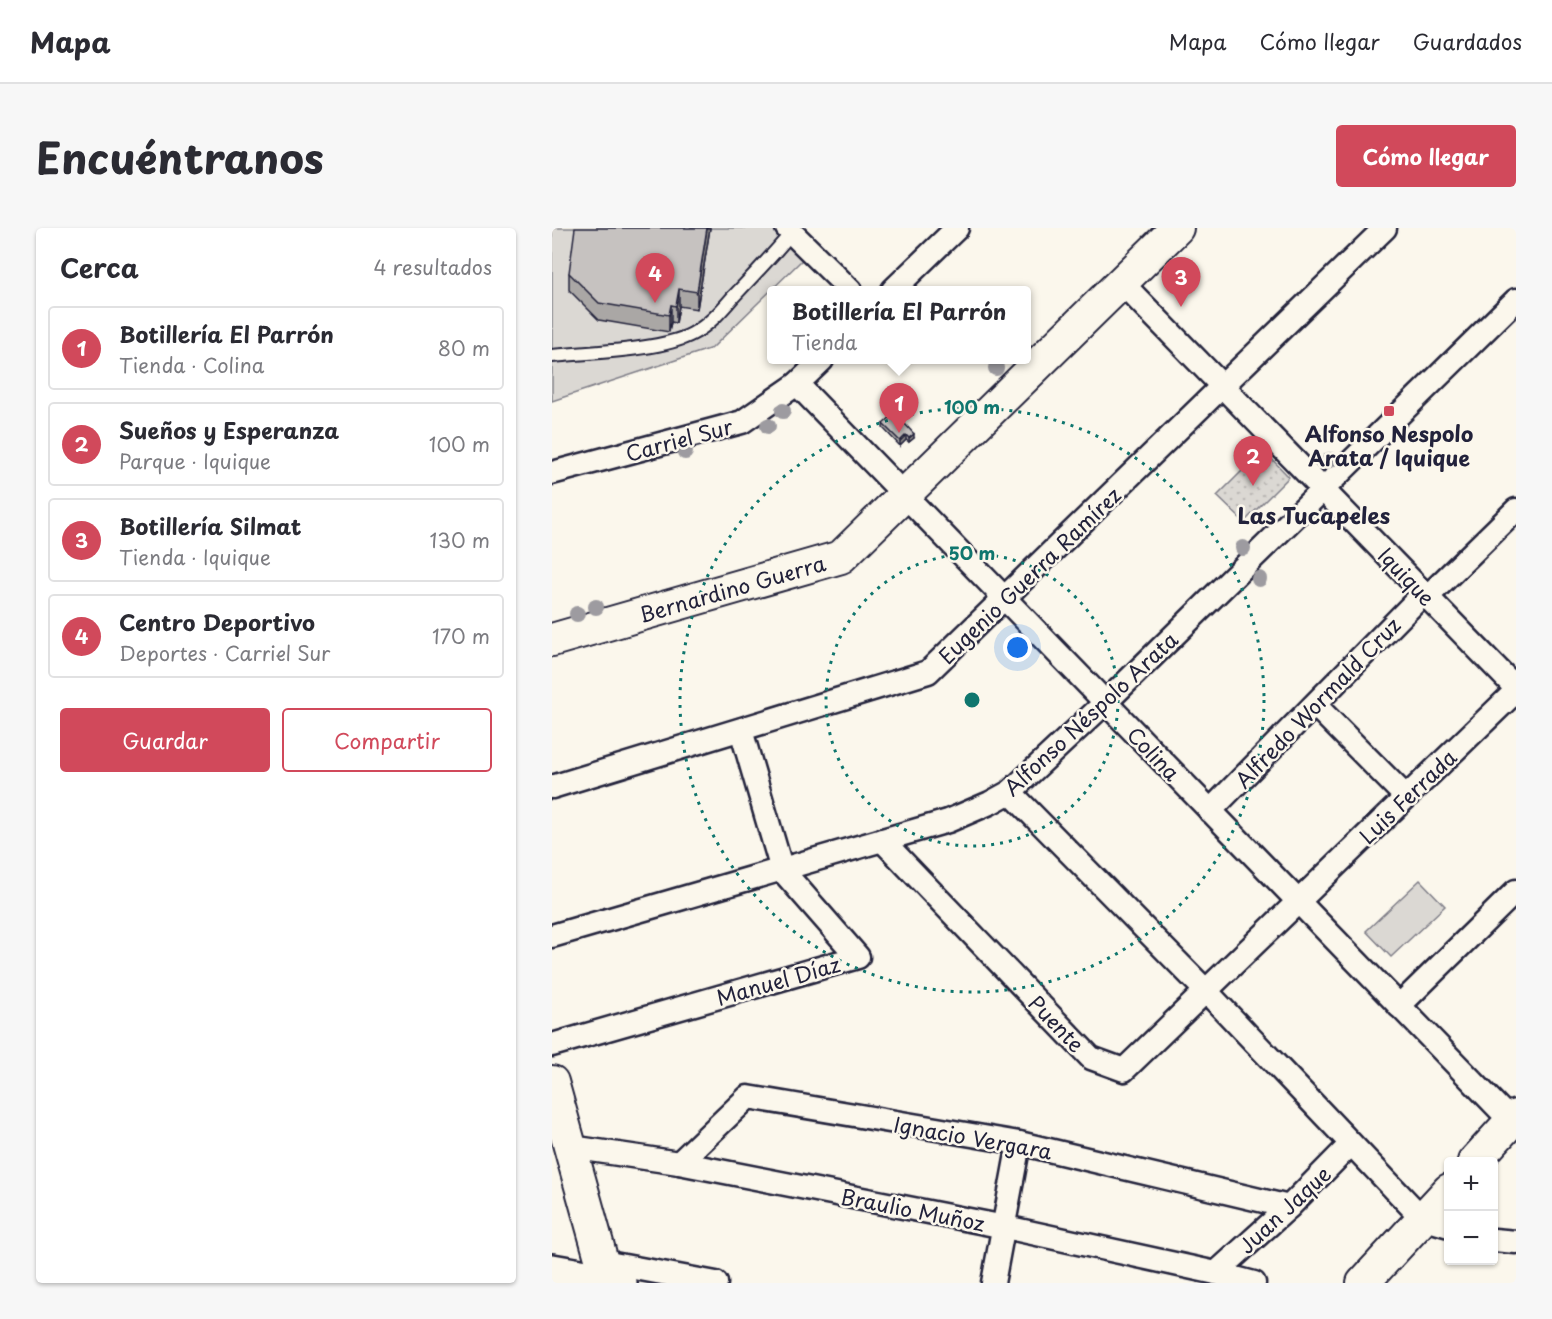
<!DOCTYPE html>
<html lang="es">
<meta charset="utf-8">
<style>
body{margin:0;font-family:"Playpen Sans",sans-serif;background:#f7f7f7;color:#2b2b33}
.controls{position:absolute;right:18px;bottom:18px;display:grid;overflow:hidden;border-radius:6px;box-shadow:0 2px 4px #0004}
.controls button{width:54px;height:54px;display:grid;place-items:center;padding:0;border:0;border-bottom:2px solid #e1e1e2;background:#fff;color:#2b2b33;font:30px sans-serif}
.you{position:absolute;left:466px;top:420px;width:21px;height:21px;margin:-15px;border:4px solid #fff;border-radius:50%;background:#1a73e8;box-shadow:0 0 0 9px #1a73e833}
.badge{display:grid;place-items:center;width:39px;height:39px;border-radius:50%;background:#d1495b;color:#fff;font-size:20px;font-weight:700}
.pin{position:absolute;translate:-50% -50px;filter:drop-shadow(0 2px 3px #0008)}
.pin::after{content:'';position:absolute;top:32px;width:21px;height:18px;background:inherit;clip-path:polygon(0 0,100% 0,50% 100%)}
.popup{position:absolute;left:215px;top:58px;width:264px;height:78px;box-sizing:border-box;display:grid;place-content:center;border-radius:6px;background:#fff;filter:drop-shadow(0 2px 4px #0005);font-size:20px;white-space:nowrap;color:#7c7c81}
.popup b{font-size:22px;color:#2b2b33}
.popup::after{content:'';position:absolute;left:50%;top:100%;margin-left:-12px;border:12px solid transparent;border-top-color:#fff}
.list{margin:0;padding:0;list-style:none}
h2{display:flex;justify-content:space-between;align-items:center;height:78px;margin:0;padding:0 24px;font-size:26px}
h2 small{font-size:20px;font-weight:400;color:#7c7c81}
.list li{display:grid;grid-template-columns:39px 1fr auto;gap:18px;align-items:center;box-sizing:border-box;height:84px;margin:0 12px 12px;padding:0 12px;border:2px solid #e1e1e2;border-radius:6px}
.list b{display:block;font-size:22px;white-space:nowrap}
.list p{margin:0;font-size:20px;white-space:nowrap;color:#7c7c81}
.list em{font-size:20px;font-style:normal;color:#7c7c81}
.actions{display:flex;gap:12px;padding:18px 24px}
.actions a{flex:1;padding:14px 0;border:2px solid #d1495b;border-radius:6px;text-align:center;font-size:21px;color:#d1495b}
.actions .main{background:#d1495b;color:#fff}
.map{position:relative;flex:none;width:964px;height:1055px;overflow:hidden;border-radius:6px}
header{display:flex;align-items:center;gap:36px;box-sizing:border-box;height:84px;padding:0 30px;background:#fff;border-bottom:2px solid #e1e1e2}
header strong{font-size:28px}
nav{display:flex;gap:33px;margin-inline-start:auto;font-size:21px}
.intro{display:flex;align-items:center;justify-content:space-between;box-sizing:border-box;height:144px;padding:0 36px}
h1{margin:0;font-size:42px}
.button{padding:15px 27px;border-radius:6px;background:#d1495b;color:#fff;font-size:21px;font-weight:700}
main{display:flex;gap:36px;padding:0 36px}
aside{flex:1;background:#fff;border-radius:6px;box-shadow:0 2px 4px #0004}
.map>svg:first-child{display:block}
</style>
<header>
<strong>Mapa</strong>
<nav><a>Mapa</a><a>Cómo llegar</a><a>Guardados</a></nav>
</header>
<div class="intro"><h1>Encuéntranos</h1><a class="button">Cómo llegar</a></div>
<main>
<aside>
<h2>Cerca<small>4 resultados</small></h2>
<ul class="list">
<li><span class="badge">1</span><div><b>Botillería El Parrón</b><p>Tienda · Colina</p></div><em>80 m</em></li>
<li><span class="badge">2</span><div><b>Sueños y Esperanza</b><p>Parque · Iquique</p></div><em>100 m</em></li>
<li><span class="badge">3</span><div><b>Botillería Silmat</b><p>Tienda · Iquique</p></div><em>130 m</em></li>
<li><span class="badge">4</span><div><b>Centro Deportivo</b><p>Deportes · Carriel Sur</p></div><em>170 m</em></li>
</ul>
<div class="actions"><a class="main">Guardar</a><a>Compartir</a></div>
</aside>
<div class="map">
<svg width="964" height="1055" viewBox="0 0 964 1055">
<defs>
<pattern id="park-dots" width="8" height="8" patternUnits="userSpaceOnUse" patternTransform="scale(1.5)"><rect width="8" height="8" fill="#dbd8d3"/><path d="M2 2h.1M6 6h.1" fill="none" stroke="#bcb9b6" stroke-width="1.8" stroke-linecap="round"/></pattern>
</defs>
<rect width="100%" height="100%" fill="#fbf7ec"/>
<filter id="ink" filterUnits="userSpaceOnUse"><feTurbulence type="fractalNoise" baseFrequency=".0167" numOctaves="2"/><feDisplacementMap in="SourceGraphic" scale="12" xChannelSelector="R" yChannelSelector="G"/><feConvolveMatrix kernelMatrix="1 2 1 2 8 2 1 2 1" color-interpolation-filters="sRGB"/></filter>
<g filter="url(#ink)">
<path fill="url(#park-dots)" stroke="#7e7d87" stroke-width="1.5" d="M 711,222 L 737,249 L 692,294 L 665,268 Z"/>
<g fill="#dbd8d3" stroke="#7e7d87" stroke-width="1.5">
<path d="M 0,0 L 222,0 L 252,30 L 160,120 L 0,173 Z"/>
<path d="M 868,652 L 893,678 L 839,729 L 814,703 Z"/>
</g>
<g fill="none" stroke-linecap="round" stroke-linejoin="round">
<g stroke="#22223b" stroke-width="16">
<path id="lane" d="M 0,128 C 37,124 108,123 140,106 C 157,97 169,83 181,69 C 201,48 221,27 240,4"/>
</g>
<g stroke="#22223b" stroke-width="27">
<g id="street">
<path d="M 235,0 L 298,62"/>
<path d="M 570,55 L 964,460"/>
<path d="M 341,62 L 405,0"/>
<path d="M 245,156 L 959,893"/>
<path d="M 0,245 L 190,194 L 245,156 L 270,132"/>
<path d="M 875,369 L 964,282"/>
<path d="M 763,477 L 854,569"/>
<path d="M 0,559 L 376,444 L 833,0"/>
<path d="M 458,564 L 654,763 L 870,990 L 897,998"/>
<path d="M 658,583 L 872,365"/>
<path d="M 330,612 L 539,830 L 572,842 L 964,463"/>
<path d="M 0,708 L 396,593 L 438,575 L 458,564 L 553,475 L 964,72"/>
<path d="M 847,778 L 964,663"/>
<path d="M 0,817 L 306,729 L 230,642 L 189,502"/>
<path d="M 19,919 L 127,935 L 453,999 L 664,1045 L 702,1055"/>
<path d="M 127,935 L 196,869 L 467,915 L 737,979"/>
<path d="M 942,1012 L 964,1014"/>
<path d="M 51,1034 L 164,1055"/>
<path d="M 664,1045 L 737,979 L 799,916"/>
<path d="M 441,1055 L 467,915"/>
</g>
</g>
<g stroke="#22223b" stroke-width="36">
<g id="secondary">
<path d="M 0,412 L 289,329 L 625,0"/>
<path d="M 0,854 L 56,1055"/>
<path d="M 922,934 L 964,888"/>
<path d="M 811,1055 L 897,962"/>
</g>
</g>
<g stroke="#22223b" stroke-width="38">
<path id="primary" d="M 0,1043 L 68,1055"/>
</g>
<use href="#lane" stroke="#fbf7ec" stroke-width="12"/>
<use href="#street" stroke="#fbf7ec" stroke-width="22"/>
<use href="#secondary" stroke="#fbf7ec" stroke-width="32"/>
<use href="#primary" stroke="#fbf7ec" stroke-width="33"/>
</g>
<g fill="#9d9ba0">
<circle cx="444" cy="140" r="8"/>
<circle cx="231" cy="183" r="8"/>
<circle cx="216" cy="198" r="8"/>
<circle cx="133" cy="224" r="8"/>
<circle cx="778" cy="232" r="8"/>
<circle cx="691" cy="320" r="8"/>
<circle cx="707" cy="351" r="8"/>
<circle cx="44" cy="379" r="8"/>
<circle cx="25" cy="386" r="8"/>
</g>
<g fill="#aaa7a5" stroke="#22223b" stroke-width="1.5">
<path d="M 158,0 L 145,81 L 127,78 L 124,95 L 119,94 L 117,104 L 47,92 L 17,62 L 17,45 Z"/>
<path d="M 331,196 L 362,210 L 357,214 L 354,212 L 348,218 L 331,200 Z"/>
</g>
<g fill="#8b8886" stroke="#22223b" stroke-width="1.5">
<path d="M 155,0 L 158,0 L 145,81 L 145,64 Z"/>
<path d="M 127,61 L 127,78 L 124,95 L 124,78 Z"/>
<path d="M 119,77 L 119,94 L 117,104 L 117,87 Z"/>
<path d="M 362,206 L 362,210 L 357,214 L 357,210 Z"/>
<path d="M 354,207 L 354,212 L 348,218 L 348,213 Z"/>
</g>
<g fill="#c6c2c0" stroke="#22223b" stroke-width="1.5">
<path d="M 23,0 L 155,0 L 145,64 L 127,61 L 124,78 L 119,77 L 117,87 L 47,75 L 17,45 Z"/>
<path d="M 343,185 L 362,206 L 357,210 L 354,207 L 348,213 L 331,196 Z"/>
</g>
</g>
<g fill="none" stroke="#0f766e" stroke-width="3" stroke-dasharray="3 6">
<circle cx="420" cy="472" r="146"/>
<circle cx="420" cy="472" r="292"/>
</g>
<rect fill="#d1495b" stroke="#fbf7ec" stroke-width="2" x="831" y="177" width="12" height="12" rx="3"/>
<g text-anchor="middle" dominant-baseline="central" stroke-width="5" stroke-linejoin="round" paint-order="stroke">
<g font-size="21" font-weight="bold" fill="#22223b" stroke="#fbf7ec">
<text x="837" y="205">Alfonso Nespolo<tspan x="837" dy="24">Arata / Iquique</tspan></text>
</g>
<g font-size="21" fill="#22223b" stroke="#fbf7ec">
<text transform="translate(127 211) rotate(-15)">Carriel Sur</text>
<text transform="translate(477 347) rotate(-44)">Eugenio Guerra Ramírez</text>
<text transform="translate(855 348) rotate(46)">Iquique</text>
<text transform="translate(180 360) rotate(-16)">Bernardino Guerra</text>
<text transform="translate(765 474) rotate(-46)">Alfredo Wormald Cruz</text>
<text transform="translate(538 485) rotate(-43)">Alfonso Néspolo Arata</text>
<text transform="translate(602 525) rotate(46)">Colina</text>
<text transform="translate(855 568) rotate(-44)">Luis Ferrada</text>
<text transform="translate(226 752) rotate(-16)">Manuel Díaz</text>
<text transform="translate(505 795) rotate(46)">Puente</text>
<text transform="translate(421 909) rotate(10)">Ignacio Vergara</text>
<text transform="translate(361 981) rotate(11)">Braulio Muñoz</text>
<text transform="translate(732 981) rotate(-43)">Juan Jaque</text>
</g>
<g font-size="22" font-weight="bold" fill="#22223b" stroke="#fbf7ec">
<text x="762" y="286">Las Tucapeles</text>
</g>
</g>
<circle cx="420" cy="472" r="9" fill="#0f766e" stroke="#fbf7ec" stroke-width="3"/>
<g font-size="18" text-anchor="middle" font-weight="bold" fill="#0f766e" stroke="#fbf7ec" stroke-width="5" stroke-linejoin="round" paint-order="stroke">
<text x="420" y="186">100 m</text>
<text x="420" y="332">50 m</text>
</g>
</svg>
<div class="controls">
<button>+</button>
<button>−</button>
</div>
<div class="you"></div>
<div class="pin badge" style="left:347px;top:205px">1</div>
<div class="popup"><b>Botillería El Parrón</b>Tienda</div>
<div class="pin badge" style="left:701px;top:258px">2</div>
<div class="pin badge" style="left:629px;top:79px">3</div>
<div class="pin badge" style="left:103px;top:75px">4</div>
</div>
</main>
